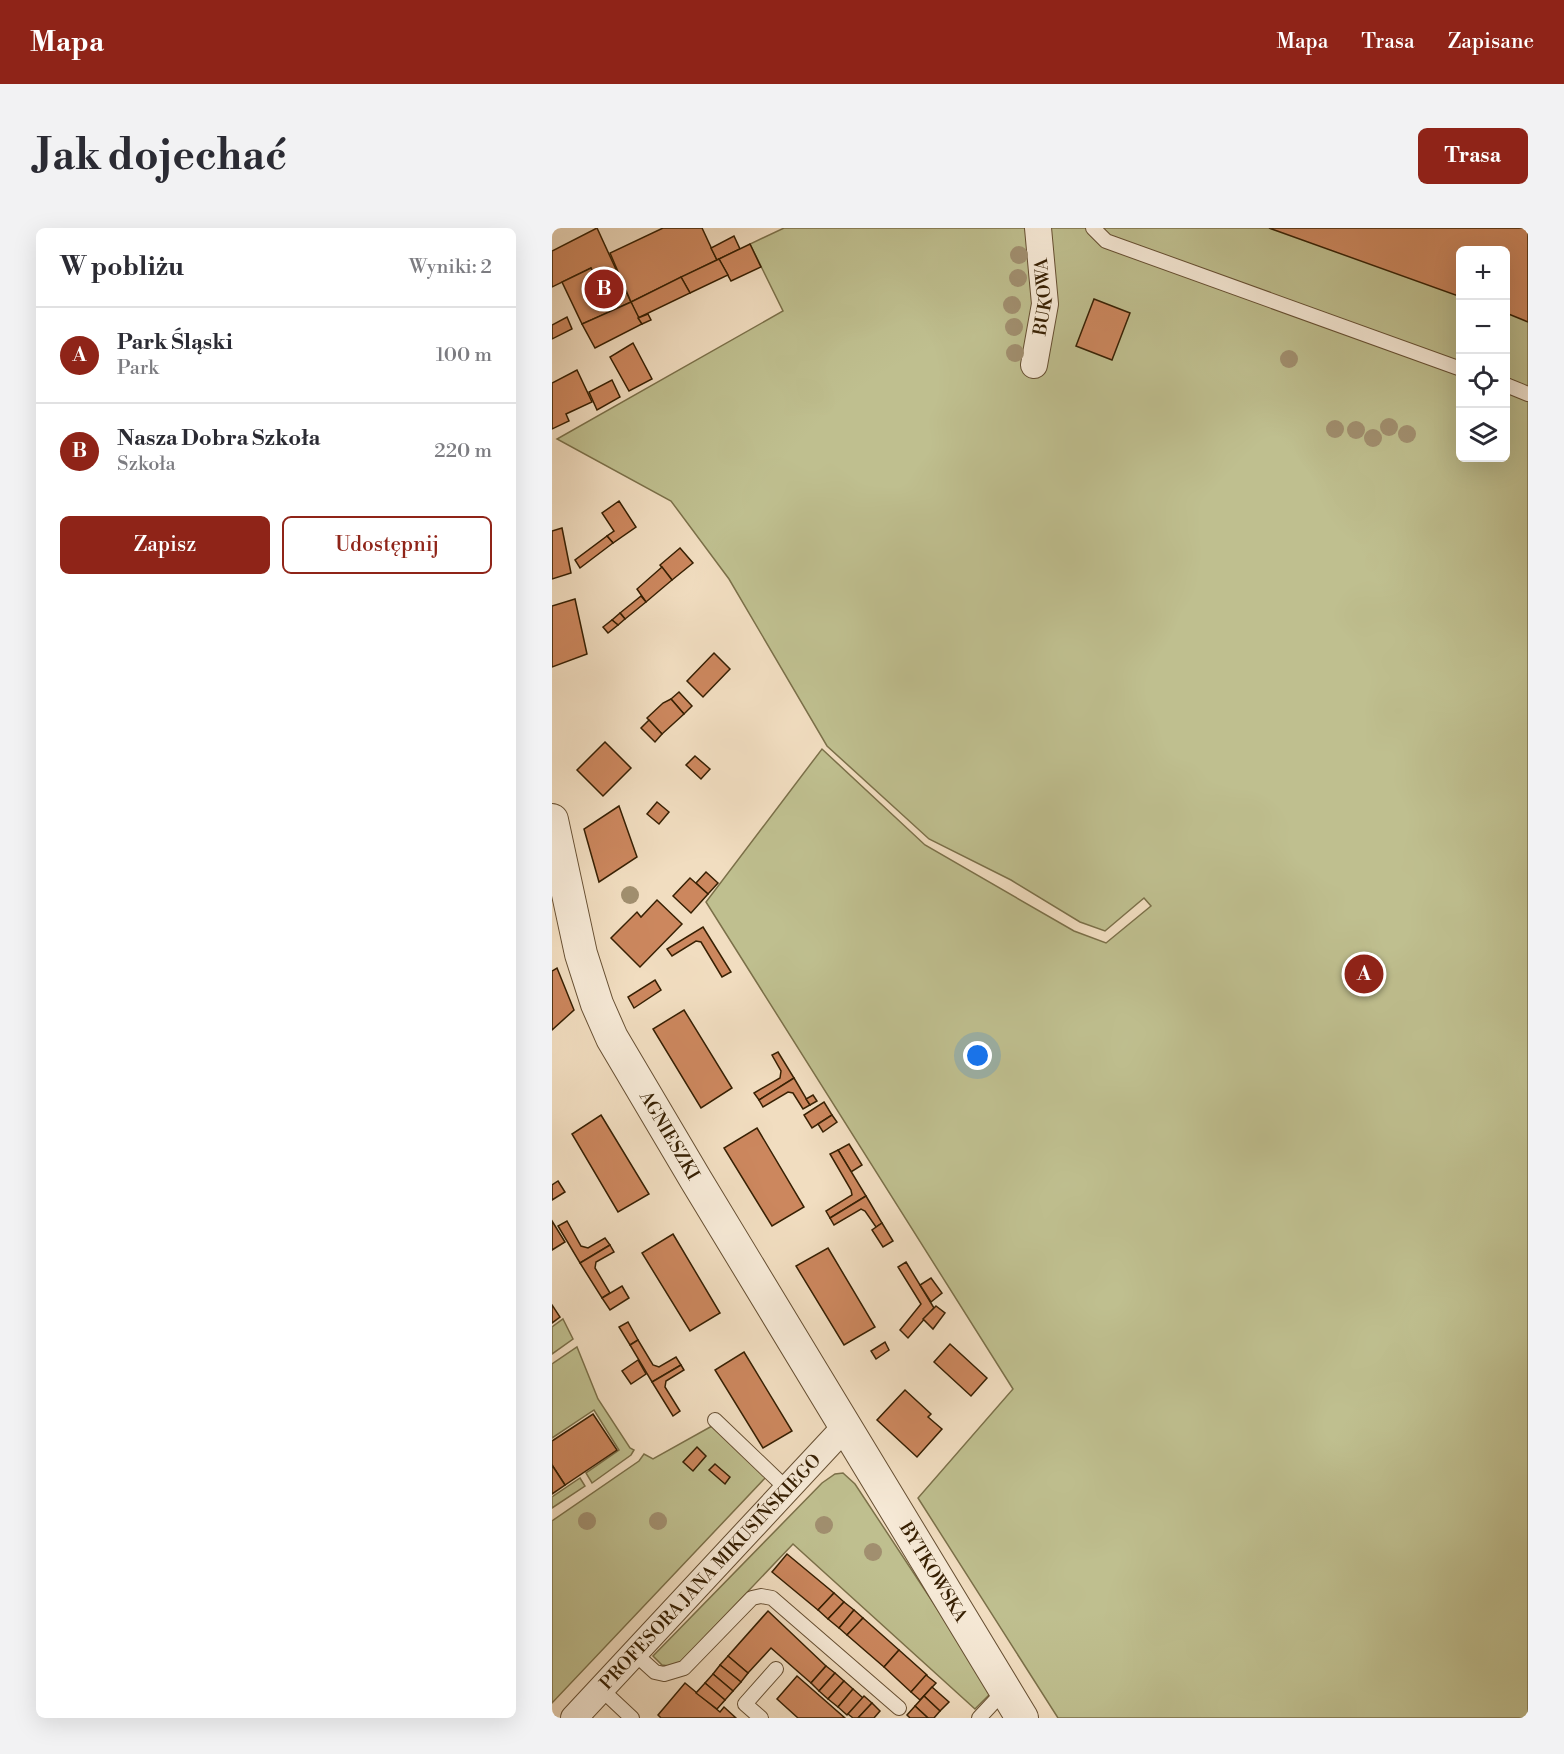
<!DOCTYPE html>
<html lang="pl">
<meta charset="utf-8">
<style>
body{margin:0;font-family:"Libre Bodoni",serif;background:#f2f2f3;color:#2b2b33}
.controls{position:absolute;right:18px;top:18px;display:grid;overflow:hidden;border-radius:9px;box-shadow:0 6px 24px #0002}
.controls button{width:54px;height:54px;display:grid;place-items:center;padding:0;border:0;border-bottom:2px solid #e1e1e2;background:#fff;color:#2b2b33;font:30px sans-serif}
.you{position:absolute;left:426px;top:828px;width:21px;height:21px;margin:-15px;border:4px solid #fff;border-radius:50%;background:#1a73e8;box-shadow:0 0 0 9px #1a73e833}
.badge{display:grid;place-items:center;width:39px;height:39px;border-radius:50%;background:#8f2418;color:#fff;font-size:20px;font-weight:700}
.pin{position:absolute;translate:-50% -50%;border:3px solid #fff;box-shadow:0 2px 6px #0006}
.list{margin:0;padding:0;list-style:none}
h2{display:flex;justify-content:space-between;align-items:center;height:78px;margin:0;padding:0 24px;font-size:26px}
h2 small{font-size:20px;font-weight:400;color:#7c7c81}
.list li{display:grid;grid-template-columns:39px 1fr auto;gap:18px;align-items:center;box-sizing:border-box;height:96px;padding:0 24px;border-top:2px solid #e1e1e2}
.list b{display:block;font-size:22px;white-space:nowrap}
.list p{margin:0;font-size:20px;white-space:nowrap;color:#7c7c81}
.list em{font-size:20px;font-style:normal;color:#7c7c81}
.actions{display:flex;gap:12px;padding:18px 24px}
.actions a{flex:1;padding:14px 0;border:2px solid #8f2418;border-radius:9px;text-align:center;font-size:21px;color:#8f2418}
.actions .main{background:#8f2418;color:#fff}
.icon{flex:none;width:33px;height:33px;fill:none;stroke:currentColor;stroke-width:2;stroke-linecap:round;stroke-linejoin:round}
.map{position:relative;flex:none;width:976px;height:1490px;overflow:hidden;border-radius:9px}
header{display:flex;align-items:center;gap:36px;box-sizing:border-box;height:84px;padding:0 30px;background:#8f2418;color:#fff}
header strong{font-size:28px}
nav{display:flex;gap:33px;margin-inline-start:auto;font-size:21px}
.intro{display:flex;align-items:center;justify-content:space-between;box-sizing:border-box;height:144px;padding:0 36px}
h1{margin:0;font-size:42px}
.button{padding:15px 27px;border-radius:9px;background:#8f2418;color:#fff;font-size:21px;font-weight:700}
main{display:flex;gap:36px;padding:0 36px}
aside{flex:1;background:#fff;border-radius:9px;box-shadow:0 6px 24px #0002}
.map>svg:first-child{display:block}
</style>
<header>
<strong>Mapa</strong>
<nav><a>Mapa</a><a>Trasa</a><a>Zapisane</a></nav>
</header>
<div class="intro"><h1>Jak dojechać</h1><a class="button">Trasa</a></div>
<main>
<aside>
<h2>W pobliżu<small>Wyniki: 2</small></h2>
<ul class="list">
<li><span class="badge">A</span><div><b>Park Śląski</b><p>Park</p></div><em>100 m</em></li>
<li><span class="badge">B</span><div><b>Nasza Dobra Szkoła</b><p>Szkoła</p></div><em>220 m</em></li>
</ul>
<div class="actions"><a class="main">Zapisz</a><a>Udostępnij</a></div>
</aside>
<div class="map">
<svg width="976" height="1490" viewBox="0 0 976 1490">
<rect width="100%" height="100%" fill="#f1ddc0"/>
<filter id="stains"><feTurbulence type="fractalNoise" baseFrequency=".00333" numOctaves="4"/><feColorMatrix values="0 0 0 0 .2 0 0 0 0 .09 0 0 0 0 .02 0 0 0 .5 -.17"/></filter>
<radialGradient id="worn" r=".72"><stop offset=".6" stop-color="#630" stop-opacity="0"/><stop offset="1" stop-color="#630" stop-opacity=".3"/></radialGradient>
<g fill="#bfbf8f" stroke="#7b7049" stroke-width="1.5" fill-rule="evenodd">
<path d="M 232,0 L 976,0 L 976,1490 L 506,1490 L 366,1270 L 461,1161 L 154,674 L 270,521 L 373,617 L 522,703 L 554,715 L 599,678 L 592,670 L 553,703 L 528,694 L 459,652 L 377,611 L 275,518 L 177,351 L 119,273 L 5,211 L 231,83 L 198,16 ZM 909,22 L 954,22 L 954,230 L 909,230 Z"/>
<path d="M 11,1091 L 21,1111 L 0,1126 L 0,1099 Z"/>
<path d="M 25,1119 L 46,1171 L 78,1220 L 82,1222 L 79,1227 L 40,1255 L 34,1245 L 67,1222 L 42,1182 L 0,1210 L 0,1136 Z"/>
<path d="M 160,1198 L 215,1248 L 0,1475 L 0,1293 L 87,1233 L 92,1226 L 101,1231 Z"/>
<path d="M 291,1245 L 303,1256 L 440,1464 L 423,1481 L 241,1316 L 124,1439 L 110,1437 L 101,1428 L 270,1255 L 283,1246 Z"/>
<path d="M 28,1250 L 33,1258 L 0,1280 L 0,1269 Z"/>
</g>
<g fill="#cc875e" stroke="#372003" stroke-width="1.5">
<path d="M 45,0 L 79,74 L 60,83 L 39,40 L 0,59 L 0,23 Z"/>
<path d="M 111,0 L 150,0 L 165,32 L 79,74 L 58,25 Z"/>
<path d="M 717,0 L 976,0 L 976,94 L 954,85 L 954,22 L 909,22 L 909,69 Z"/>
<path d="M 182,8 L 188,21 L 165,32 L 159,20 Z"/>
<path d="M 198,16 L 209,39 L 179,53 L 167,31 Z"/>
<path d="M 167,31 L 176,47 L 138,65 L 129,49 Z"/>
<path d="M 39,40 L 60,83 L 30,96 L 10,54 Z"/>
<path d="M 129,49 L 138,65 L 86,90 L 79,74 Z"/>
<path d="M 542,71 L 578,85 L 560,132 L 524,118 Z"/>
<path d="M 79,74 L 90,96 L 43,120 L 30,96 Z"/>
<path d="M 96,86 L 99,92 L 90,96 L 86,90 Z"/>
<path d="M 15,89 L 20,101 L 0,111 L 0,97 Z"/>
<path d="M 81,115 L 100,151 L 77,163 L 58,129 Z"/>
<path d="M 25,142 L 40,174 L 14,186 L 17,193 L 0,201 L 0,155 Z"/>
<path d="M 60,152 L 68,169 L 45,182 L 37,164 Z"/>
<path d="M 67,273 L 84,299 L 61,315 L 55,308 L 62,303 L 50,285 Z"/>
<path d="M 10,300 L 19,345 L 0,351 L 0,303 Z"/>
<path d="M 55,308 L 61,315 L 28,340 L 23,332 Z"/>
<path d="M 128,320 L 141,335 L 120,352 L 108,337 Z"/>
<path d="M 110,339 L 120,352 L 94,374 L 85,361 Z"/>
<path d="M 89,368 L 94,374 L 73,391 L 68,385 Z"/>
<path d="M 23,371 L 35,426 L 0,439 L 0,378 Z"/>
<path d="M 68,385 L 73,391 L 66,397 L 60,392 Z"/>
<path d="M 60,392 L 66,397 L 56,405 L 51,399 Z"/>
<path d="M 162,425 L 178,441 L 151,469 L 135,453 Z"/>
<path d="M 127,464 L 140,478 L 132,486 L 119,471 Z"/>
<path d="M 119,471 L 132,486 L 110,506 L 95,490 L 111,475 Z"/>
<path d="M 97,492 L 110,506 L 103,514 L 89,500 Z"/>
<path d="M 53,514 L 79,540 L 51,568 L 25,542 Z"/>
<path d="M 143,528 L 158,541 L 149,551 L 134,537 Z"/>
<path d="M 105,574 L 117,584 L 107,596 L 95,586 Z"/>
<path d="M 67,578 L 85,629 L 47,654 L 32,601 Z"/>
<path d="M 154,644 L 166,655 L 156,666 L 144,655 Z"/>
<path d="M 138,650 L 156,666 L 139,685 L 121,668 Z"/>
<path d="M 105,672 L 130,696 L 88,739 L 59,710 L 85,684 L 89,689 Z"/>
<path d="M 151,699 L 179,744 L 170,749 L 149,714 L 144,713 L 120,728 L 115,721 Z"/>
<path d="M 5,740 L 22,782 L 0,802 L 0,743 Z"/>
<path d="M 103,752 L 109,762 L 82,780 L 76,769 Z"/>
<path d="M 132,782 L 180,860 L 149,880 L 101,801 Z"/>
<path d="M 226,824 L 242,850 L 207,872 L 202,865 L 228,850 L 229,843 L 220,827 Z"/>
<path d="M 242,850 L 258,877 L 251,881 L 241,865 L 236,864 L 211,879 L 207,872 Z"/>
<path d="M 261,867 L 265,873 L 258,877 L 254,871 Z"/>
<path d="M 272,874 L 280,887 L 260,900 L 252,887 Z"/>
<path d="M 49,887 L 97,966 L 66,984 L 20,906 Z"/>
<path d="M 280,887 L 285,894 L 271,904 L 266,896 Z"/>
<path d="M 205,900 L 252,979 L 220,998 L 172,920 Z"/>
<path d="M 297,916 L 310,937 L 299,944 L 286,922 Z"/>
<path d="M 286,922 L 314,968 L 278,990 L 274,983 L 300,967 L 299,962 L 278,926 Z"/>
<path d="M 6,953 L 13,964 L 0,972 L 0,957 Z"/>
<path d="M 314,968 L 330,995 L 324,999 L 313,983 L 309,981 L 282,997 L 278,990 Z"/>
<path d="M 0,993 L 13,1014 L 0,1022 Z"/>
<path d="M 15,993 L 29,1018 L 36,1020 L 53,1010 L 58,1017 L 28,1035 L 6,998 Z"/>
<path d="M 330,995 L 341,1013 L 331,1019 L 320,1002 Z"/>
<path d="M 121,1006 L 168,1085 L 138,1103 L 90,1025 Z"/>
<path d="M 58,1017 L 62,1024 L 44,1034 L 43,1040 L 58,1065 L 50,1070 L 28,1035 Z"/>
<path d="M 276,1020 L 323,1099 L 292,1117 L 244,1038 Z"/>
<path d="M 354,1034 L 382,1080 L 356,1110 L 348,1102 L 369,1076 L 346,1039 Z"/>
<path d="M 379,1050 L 390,1065 L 379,1074 L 368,1057 Z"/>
<path d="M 70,1058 L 77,1070 L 58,1082 L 50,1070 Z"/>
<path d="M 0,1077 L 8,1089 L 0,1095 Z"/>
<path d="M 384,1078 L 393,1085 L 381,1101 L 371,1091 Z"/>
<path d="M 76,1094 L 86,1112 L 78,1117 L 67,1099 Z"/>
<path d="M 86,1112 L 101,1137 L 107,1139 L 124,1129 L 129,1137 L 100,1154 L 78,1117 Z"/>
<path d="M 333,1114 L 337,1122 L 324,1131 L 319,1123 Z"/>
<path d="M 398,1116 L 435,1150 L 419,1168 L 382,1134 Z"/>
<path d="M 192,1124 L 240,1203 L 211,1220 L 163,1142 Z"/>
<path d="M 86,1132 L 94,1146 L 79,1156 L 70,1143 Z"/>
<path d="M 129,1137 L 132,1142 L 114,1153 L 113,1159 L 128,1183 L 121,1188 L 100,1154 Z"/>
<path d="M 353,1162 L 379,1186 L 376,1189 L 390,1201 L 365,1229 L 325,1192 Z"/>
<path d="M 41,1186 L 65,1222 L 13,1257 L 0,1237 L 0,1213 Z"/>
<path d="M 145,1219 L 154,1228 L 141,1243 L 131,1234 Z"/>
<path d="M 163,1236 L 178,1249 L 173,1256 L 157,1242 Z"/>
<path d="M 0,1237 L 13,1257 L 0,1266 Z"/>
<path d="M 235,1326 L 282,1365 L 266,1382 L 220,1344 Z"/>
<path d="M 282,1365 L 292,1374 L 276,1391 L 266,1382 Z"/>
<path d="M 292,1374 L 302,1382 L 287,1400 L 276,1391 Z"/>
<path d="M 302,1382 L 311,1390 L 295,1407 L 287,1400 Z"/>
<path d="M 216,1383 L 274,1438 L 259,1455 L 219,1420 L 196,1445 L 176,1428 Z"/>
<path d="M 311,1390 L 347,1422 L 332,1439 L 295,1407 Z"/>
<path d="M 347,1422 L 375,1447 L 359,1464 L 332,1439 Z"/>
<path d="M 176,1428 L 196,1445 L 189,1454 L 168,1437 Z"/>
<path d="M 168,1437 L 189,1454 L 181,1463 L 161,1446 Z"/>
<path d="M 274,1438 L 283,1445 L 267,1463 L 259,1455 Z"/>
<path d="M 283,1445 L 292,1453 L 276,1471 L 267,1463 Z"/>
<path d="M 161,1446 L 181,1463 L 173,1472 L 153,1455 Z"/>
<path d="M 374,1447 L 384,1455 L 368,1472 L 359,1464 Z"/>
<path d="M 245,1448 L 293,1490 L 246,1490 L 225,1471 Z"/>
<path d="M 292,1453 L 301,1461 L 286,1479 L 276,1471 Z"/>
<path d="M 133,1455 L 168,1484 L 172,1479 L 184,1490 L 109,1490 L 106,1487 Z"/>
<path d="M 153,1455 L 173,1472 L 165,1481 L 144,1465 Z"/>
<path d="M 380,1459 L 397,1474 L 388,1483 L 372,1468 Z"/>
<path d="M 301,1461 L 311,1470 L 295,1487 L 286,1479 Z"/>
<path d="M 312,1468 L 320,1475 L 306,1490 L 301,1490 L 296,1486 Z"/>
<path d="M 372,1468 L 388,1483 L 382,1490 L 376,1490 L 363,1478 Z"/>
<path d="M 320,1475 L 328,1483 L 322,1490 L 306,1490 Z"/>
<path d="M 363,1478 L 376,1490 L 358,1490 L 355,1487 Z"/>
</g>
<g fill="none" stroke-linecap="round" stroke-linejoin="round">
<g stroke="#664f32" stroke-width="16">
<g id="service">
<path d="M 541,0 L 554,13 L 909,141"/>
<path d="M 954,157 L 976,166"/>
<path d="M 163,1192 L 235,1261"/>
<path d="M 82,1425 L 103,1444 L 112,1446 L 132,1440 L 200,1370 L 209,1368 L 220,1370 L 347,1480"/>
<path d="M 49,1461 L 80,1490"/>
<path d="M 209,1490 L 193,1476 L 224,1441"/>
<path d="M 427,1490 L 453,1462"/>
</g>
</g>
<g stroke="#664f32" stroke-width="28">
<g id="minor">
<path id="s1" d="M 482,137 L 493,76 L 486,0"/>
<path id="s2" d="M 22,1490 L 293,1199"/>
</g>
</g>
<g stroke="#664f32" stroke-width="34">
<g id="tertiary">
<path id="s3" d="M 0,592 L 29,726 L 45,776 L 60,810 L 144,952 L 470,1490"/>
</g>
</g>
<use href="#service" stroke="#f6e9d6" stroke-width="14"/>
<use href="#minor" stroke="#f6e9d6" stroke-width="26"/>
<use href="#tertiary" stroke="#f6e9d6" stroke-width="32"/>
</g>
<g fill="#a18f6f">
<circle cx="467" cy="27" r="9"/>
<circle cx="466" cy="50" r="9"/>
<circle cx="460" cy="77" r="9"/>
<circle cx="462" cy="99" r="9"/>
<circle cx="463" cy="125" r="9"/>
<circle cx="737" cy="131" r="9"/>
<circle cx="837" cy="199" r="9"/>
<circle cx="783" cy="201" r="9"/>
<circle cx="804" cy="202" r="9"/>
<circle cx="855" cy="206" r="9"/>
<circle cx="821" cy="210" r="9"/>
<circle cx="78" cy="667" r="9"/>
<circle cx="35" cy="1293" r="9"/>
<circle cx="106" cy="1293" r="9"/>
<circle cx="272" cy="1297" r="9"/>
<circle cx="321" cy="1324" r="9"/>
</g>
<g text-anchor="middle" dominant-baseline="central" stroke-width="4.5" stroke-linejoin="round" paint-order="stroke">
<g font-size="18" fill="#372003" stroke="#f6e9d6">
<text stroke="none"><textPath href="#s1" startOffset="69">BUKOWA</textPath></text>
<text stroke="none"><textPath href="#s3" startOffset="340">AGNIESZKI</textPath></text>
<text stroke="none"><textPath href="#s2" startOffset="200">PROFESORA JANA MIKUSIŃSKIEGO</textPath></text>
<text stroke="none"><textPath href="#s3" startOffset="850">BYTKOWSKA</textPath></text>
</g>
</g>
<rect width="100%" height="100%" filter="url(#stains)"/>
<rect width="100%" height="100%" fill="url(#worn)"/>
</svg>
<div class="controls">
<button>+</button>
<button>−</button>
<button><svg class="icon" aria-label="locate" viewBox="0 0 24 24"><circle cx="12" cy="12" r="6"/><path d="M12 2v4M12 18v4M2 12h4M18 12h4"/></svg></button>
<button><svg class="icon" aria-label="layers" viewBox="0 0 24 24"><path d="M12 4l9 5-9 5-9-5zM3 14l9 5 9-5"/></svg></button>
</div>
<div class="you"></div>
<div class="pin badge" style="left:812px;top:746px">A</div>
<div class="pin badge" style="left:52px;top:61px">B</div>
</div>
</main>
